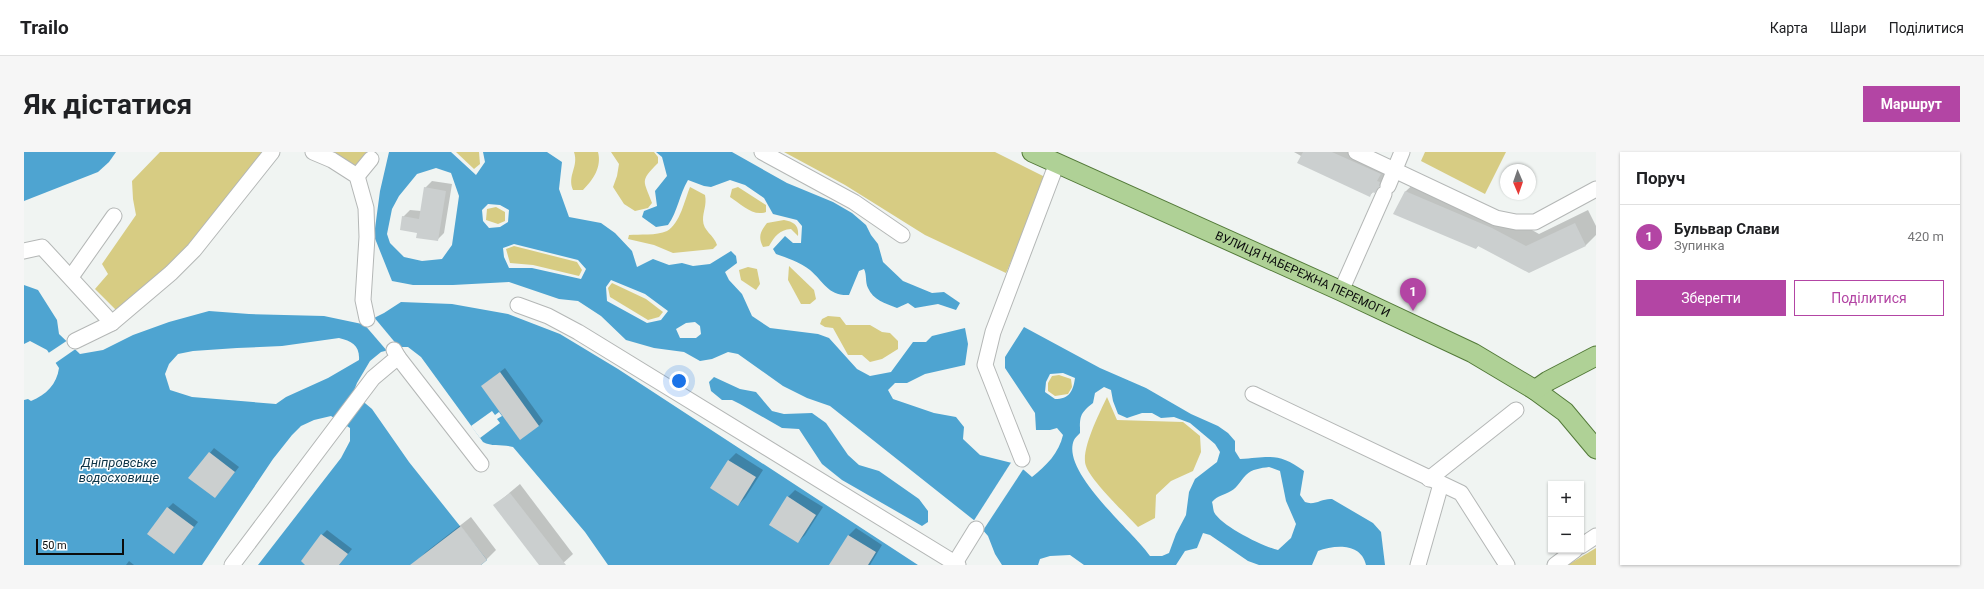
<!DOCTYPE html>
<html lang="uk">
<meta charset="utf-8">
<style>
body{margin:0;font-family:Roboto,sans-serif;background:#f6f6f6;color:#202124}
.controls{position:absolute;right:12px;bottom:12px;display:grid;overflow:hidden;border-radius:0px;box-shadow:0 1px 3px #0004}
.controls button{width:36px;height:36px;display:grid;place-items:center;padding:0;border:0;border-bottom:1px solid #e0e0e0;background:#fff;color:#202124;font:20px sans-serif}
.compass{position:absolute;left:1476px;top:12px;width:36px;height:36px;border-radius:50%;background:#fff;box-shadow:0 1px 3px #0004;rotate:178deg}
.scale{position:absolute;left:12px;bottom:10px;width:88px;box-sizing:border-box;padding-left:4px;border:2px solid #0b0c0c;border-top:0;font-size:11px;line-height:14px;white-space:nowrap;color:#0b0c0c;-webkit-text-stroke:3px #fff;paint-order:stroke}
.you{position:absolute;left:655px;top:229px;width:14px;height:14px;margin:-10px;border:3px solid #fff;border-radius:50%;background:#1a73e8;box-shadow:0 0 0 6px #1a73e833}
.badge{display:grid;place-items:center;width:26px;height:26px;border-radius:50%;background:#b345a4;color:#fff;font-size:13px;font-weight:700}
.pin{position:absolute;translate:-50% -33px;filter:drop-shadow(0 1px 2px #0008)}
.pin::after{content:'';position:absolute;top:21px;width:14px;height:12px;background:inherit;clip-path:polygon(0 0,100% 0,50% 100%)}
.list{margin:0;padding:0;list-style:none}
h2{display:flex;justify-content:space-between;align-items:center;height:52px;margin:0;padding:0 16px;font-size:17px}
h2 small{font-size:13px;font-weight:400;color:#757577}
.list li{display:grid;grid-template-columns:26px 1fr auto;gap:12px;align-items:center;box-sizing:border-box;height:64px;padding:0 16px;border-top:1px solid #e0e0e0}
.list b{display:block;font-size:15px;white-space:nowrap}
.list p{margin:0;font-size:13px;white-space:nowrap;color:#757577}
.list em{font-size:13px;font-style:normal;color:#757577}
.actions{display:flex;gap:8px;padding:12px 16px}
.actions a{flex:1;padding:9px 0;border:1px solid #b345a4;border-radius:0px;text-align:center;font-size:14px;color:#b345a4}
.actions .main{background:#b345a4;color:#fff}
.map{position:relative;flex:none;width:1572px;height:413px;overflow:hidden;border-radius:0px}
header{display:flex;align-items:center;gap:24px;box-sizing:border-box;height:56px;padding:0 20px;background:#fff;border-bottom:1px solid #e0e0e0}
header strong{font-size:19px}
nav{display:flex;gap:22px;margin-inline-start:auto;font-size:14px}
.intro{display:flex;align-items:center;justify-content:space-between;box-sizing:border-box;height:96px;padding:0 24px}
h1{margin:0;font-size:28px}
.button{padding:10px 18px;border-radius:0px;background:#b345a4;color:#fff;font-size:14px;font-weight:700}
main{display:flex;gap:24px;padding:0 24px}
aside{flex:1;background:#fff;border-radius:0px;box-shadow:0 1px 3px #0004}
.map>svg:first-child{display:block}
</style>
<header>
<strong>Trailo</strong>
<nav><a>Карта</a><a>Шари</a><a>Поділитися</a></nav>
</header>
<div class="intro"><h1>Як дістатися</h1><a class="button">Маршрут</a></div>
<main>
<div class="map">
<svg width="1572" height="413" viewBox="0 0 1572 413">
<rect width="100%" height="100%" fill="#f0f4f2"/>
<g fill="#d7cc83">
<path d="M 136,0 L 239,0 L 162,98 L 93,159 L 71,137 L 84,122 L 78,112 L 112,63 L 109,47 L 108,29 Z"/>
<path d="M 289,0 L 349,0 L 346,9 L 333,24 Z"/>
<path d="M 432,0 L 455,0 L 456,12 L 450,17 Z"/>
<path d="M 550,0 L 574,0 C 578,15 569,28 559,38 L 549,38 C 543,23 555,15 550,0 Z"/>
<path d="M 587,0 L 630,0 L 634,5 L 634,11 C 615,30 620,28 628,51 L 624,56 L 611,59 L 600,52 L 589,35 L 593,24 L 595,12 Z"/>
<path d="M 760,0 L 971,0 L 1023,26 L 982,121 L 901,83 L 821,33 Z"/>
<path d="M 1401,0 L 1482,0 L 1461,42 L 1397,9 Z"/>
<path d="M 666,35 L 681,43 C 683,53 679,59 679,68 C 679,79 690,83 693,93 L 689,97 L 649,101 L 630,93 L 604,87 L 605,83 C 616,82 632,84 643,79 C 656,72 661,47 666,35 Z"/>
<path d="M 714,35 L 742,53 L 742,60 C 729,65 717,52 706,45 L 708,37 Z"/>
<path d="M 472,55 L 481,60 L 481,69 L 474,72 L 462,68 L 463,57 Z"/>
<path d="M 760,68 C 770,70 775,73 774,84 L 767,77 C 755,78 751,84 745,94 L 739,95 C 734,85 736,80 743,71 Z"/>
<path d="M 490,94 L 553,110 L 558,118 L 555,124 L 509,113 L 486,111 L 482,97 Z"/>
<path d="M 765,114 L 790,138 L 792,147 L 786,152 L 777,152 L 764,128 Z"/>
<path d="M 724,115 L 733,117 L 736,132 L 732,138 L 717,128 L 715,118 Z"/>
<path d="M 588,131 L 622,147 L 639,160 L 635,165 L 624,168 L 586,145 L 584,136 Z"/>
<path d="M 804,164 L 816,165 L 822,173 L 846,173 L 858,180 L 866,181 L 874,189 L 874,197 L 858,207 L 846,210 L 838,203 L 824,203 L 809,176 L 801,175 L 796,172 L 798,167 Z"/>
<path d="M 1035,223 L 1047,227 L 1048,235 L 1044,242 L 1031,244 L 1024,239 L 1024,231 L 1028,224 Z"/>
<path d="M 1083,245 L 1093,268 L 1159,270 L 1176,284 L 1177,300 L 1169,319 L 1147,329 L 1132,343 L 1131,366 L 1114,375 C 1102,362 1067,329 1062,314 C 1056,299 1076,260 1083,245 Z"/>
<path d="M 1572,396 L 1572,413 L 1544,413 L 1547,411 Z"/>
</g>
<g fill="#4ea4d1" fill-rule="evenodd">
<path d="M 0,0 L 92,0 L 85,10 L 74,20 L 0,49 Z"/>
<path d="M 365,0 L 427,0 L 452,23 L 461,10 L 459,0 L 523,0 L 538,10 L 535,37 L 545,65 L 577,71 L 591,81 L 608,99 L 613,115 L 629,107 L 645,113 L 658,111 L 669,114 L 686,112 L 707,99 L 712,104 L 713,111 L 701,120 L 705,128 L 718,142 L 728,164 L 746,176 L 794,182 L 805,186 L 833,217 L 846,224 L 867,220 L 889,190 L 902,190 L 908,184 L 941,176 L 944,192 L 941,213 L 901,222 L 883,231 L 871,231 L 864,238 L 869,247 L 910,261 L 932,265 L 940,275 L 939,287 L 956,303 L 988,311 L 1000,318 L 1008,325 C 1022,314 1035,301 1039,283 L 1033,276 L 1026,278 L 1012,278 L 1011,261 L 981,216 L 981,205 L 1000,175 L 1076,216 L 1122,236 L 1167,262 L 1194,274 L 1204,281 L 1211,289 L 1211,299 L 1216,307 C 1245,305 1255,300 1280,319 L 1276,343 L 1281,350 C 1291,354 1298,346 1308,347 L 1349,371 L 1357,380 L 1361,413 L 1342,413 C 1337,390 1310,393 1294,399 L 1288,413 L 1235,413 L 1224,409 L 1186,383 L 1179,381 L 1173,396 L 1161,399 L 1152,413 L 1060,413 L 1046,403 L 1026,404 L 1016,407 L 1014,413 L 978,413 L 971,402 L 964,384 L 951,369 L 806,254 L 783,246 L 759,234 L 714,202 L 704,200 L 688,207 L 676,209 L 660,200 L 630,196 L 602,188 L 577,164 L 554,149 L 535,147 L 485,130 L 429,133 L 389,133 L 368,129 L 350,84 L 356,39 ZM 412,16 L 427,21 L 435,44 L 428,93 L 418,107 L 398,109 L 380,105 L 366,91 L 363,82 L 368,57 L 375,44 L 393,22 ZM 464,52 L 476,53 L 485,58 L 484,70 L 476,75 L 465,76 L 459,69 L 458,58 ZM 490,92 L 554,108 L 562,117 L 557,127 L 508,116 L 485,116 L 480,105 L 479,96 ZM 587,128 L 621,142 L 644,159 L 637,168 L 623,171 L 583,149 L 582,135 ZM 671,170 L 676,174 L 677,182 L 672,186 L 656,186 L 652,177 L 662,171 ZM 1039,221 L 1051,226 C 1049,240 1045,247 1031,247 L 1021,240 L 1022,230 L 1026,222 ZM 1080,235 L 1087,238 L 1089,249 L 1094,262 L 1103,266 L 1118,261 L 1128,261 L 1137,266 L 1150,265 L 1166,271 L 1191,292 L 1196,300 L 1193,310 L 1171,327 L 1165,340 L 1162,363 L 1152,382 L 1145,401 L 1138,404 L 1126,404 C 1110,380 1036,320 1050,288 C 1051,286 1054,283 1056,281 C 1056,265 1055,262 1069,251 L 1071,241 ZM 1245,315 L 1256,319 L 1262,349 L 1272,372 L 1267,386 L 1254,398 C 1240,395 1197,374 1190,360 C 1189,357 1189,353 1188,350 C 1194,343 1199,344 1207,339 C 1214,335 1216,329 1222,323 C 1228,317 1237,316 1245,315 Z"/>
<path d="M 632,0 L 708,0 L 763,31 L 809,50 L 828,61 L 842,73 L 847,83 L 854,92 L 859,110 L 879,129 L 908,141 L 920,140 L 936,151 L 932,158 L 914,152 L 891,156 L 884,151 L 873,156 C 861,151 849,148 844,136 C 841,130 843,123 840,117 L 835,119 L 825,143 C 804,144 800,130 786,118 C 776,110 763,106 752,102 L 749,97 L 761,84 L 769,91 L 777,91 L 778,74 L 773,68 L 749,62 L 740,46 L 721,33 L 706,28 L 687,35 L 680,34 L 664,28 C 655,43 654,59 644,73 L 632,75 L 618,65 L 620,59 L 633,54 L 631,39 L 643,24 L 638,5 Z"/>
<path d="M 0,133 L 14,138 L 33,168 L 35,182 L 56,202 L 79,198 L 109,183 L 145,170 L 185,159 L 225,162 L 300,164 L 338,172 L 360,161 L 377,150 L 428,152 L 484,162 L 536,182 L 594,217 L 894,413 L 584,413 L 561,380 L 489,295 C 478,292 468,295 459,290 L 397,205 L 384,195 L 377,195 L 357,200 L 346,209 L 333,231 L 329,241 L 348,257 L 385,310 L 463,408 L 457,413 L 234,413 L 317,306 L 326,289 L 326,276 L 307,264 L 290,268 L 277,274 L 268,283 L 249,307 L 178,413 L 0,413 L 0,248 L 4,247 L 7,249 C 22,243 33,232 35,216 L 23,198 L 6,189 L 0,192 ZM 315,186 C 328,189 336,194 335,208 L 304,226 L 262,245 L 252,252 L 168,245 L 146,238 L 141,222 L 145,212 L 154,202 L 169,199 L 213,196 L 258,194 Z"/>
<path d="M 690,225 L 716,237 L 732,240 L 748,259 L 760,262 L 788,261 L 802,271 L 824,303 L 835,313 L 855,319 L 895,347 L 904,359 L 904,370 L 898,374 L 818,328 L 798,312 L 775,277 L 758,276 L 716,252 L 708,248 L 698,248 L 687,239 L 685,230 Z"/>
</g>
<g fill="#f0f4f2">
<path d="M 349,164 L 374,194 L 364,200 L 339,171 Z"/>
<path d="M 44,188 L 53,196 L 30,212 L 23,202 Z"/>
<path d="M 468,259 L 471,263 L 475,260 L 478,264 L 473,267 L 476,271 L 456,286 L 447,274 Z"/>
<path d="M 988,309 L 1000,316 L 958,380 L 949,370 Z"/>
</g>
<g fill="#0003">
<path d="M 1270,0 L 1349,0 L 1369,9 L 1363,27 L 1346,43 Z"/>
<path d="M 1395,27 L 1481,63 L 1515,82 L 1564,58 L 1572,74 L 1572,83 L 1562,93 L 1505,119 L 1455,93 L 1452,96 L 1371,61 L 1382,39 Z"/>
<path d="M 408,29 L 428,32 L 420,81 L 413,88 L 394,80 L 379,65 L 386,58 L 397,59 L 401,36 Z"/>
<path d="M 481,216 L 519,269 L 515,274 L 458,234 Z"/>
<path d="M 190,296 L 215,315 L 191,345 L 166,326 Z"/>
<path d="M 712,301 L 739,318 L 721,346 L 714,353 L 687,336 L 705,308 Z"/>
<path d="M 496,332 L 549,402 L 537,413 L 516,413 L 471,353 Z"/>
<path d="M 771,338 L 799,355 L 781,383 L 774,390 L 764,345 Z"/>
<path d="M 149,351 L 174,370 L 150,401 L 144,356 Z"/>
<path d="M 447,365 L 472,398 L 463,407 L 455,413 L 395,413 L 392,410 L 402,400 Z"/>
<path d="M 832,376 L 858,393 L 846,413 L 807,412 L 825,383 Z"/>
<path d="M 303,378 L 328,397 L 315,413 L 283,413 L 298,383 Z"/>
<path d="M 105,409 L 110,413 L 102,413 Z"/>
</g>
<g fill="#cbcfcf">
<path d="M 1279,0 L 1308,0 L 1357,22 L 1353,29 L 1356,30 L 1355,35 L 1351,41 L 1348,40 L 1346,45 L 1273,11 Z"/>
<path d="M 400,35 L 422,39 L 414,89 L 392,86 L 393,81 L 376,78 L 378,64 L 395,67 Z"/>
<path d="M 1381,39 L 1468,76 L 1502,94 L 1551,71 L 1562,94 L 1505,121 L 1454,94 L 1452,97 L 1369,62 Z"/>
<path d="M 476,220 L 515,274 L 496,288 L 457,234 Z"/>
<path d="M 185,300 L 211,320 L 191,346 L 164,326 Z"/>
<path d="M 704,308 L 732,325 L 714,354 L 686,336 Z"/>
<path d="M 486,341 L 542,413 L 515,413 L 469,353 Z"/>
<path d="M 763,344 L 792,363 L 774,391 L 745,373 Z"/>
<path d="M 143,355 L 170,375 L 150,402 L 123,382 Z"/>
<path d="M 437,374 L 463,408 L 457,413 L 386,413 Z"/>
<path d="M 297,382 L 324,402 L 315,413 L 281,413 L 277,409 Z"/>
<path d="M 824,383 L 852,400 L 844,413 L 805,413 Z"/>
</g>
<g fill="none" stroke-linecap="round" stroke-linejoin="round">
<g stroke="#b4b7b6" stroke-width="17">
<g id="minor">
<path d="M 289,0 L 308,8 L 333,24 L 342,56 L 343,85 L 339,148 L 343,167"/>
<path d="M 738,0 L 830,50 L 878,83"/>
<path d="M 1332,0 L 1472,66 L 1492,70 L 1511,70 L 1572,37"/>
<path d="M 333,24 L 347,7"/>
<path d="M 1364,34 L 1378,0"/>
<path d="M 0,99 L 18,95 L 88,171"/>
<path d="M 47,125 L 90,64"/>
<path d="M 1317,139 L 1360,42"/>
<path d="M 494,153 L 524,164 L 554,180 L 934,413"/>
<path d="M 51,189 L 88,171 L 147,121 L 170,98 L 248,0"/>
<path d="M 374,205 L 457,312"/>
<path d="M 1229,242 L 1437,341 L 1483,413"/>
<path d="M 998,307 L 961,213 L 969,180 L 1033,11"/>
<path d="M 1405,327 L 1492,258"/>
<path d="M 1557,394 L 1572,384"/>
<path d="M 931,411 L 952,377"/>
<path d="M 208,413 L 349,226 L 374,205 L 370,198"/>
<path d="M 1394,413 L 1417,332"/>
<path d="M 1531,413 L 1551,398"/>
</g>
</g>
<g stroke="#527938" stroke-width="21">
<g id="major">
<path id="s1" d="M 1008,0 L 1317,139 L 1449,201 L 1511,238 L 1541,260 L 1572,297"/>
<path d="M 1511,238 L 1524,229 L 1572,204"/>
</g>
</g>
<use href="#minor" stroke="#fff" stroke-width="15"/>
<use href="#major" stroke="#afd196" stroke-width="19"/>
</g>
<g text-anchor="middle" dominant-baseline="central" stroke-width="3" stroke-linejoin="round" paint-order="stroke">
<g font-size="12" fill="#0b0c0c" stroke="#fff">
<text stroke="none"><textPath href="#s1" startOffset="297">ВУЛИЦЯ НАБЕРЕЖНА ПЕРЕМОГИ</textPath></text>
</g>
<g font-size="13" font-style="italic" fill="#0d3447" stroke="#fff">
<text x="95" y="310">Дніпровське<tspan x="95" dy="15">водосховище</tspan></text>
</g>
</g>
</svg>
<div class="controls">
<button>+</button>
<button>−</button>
</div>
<svg class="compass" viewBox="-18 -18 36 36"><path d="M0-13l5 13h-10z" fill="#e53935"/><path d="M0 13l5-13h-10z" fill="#757577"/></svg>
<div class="scale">50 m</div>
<div class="you"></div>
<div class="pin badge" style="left:1389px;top:159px">1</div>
</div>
<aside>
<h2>Поруч<small></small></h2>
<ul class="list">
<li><span class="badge">1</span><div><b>Бульвар Слави</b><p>Зупинка</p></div><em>420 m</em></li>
</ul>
<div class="actions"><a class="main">Зберегти</a><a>Поділитися</a></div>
</aside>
</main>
